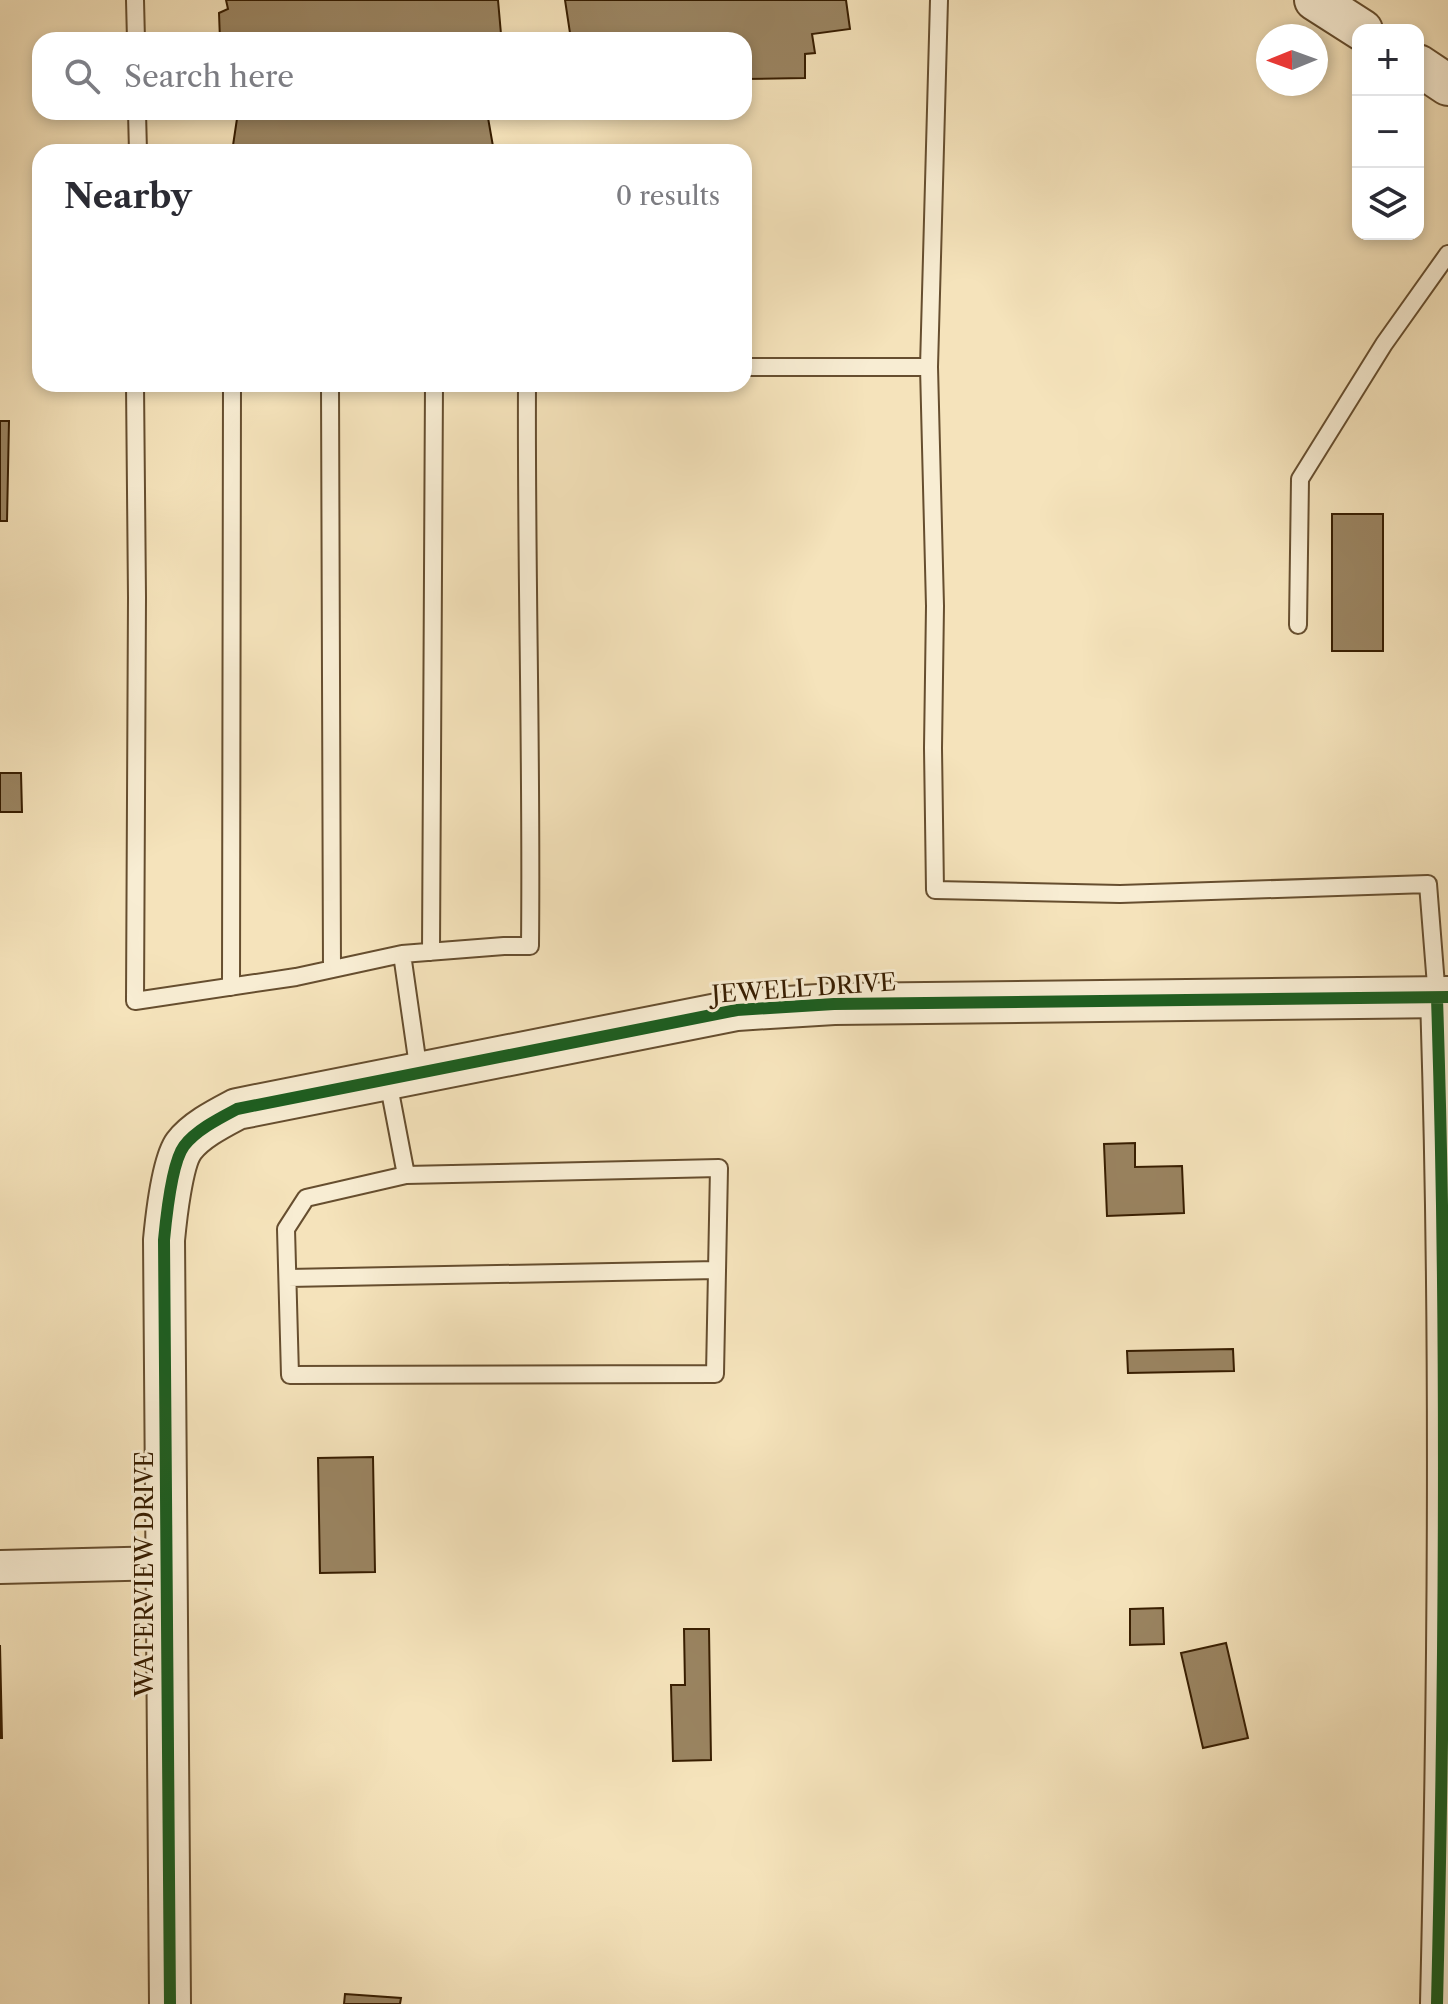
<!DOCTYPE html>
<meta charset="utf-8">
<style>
:root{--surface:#fff;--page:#f7f7f7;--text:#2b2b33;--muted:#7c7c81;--line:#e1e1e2}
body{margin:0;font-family:"Libre Caslon Text",serif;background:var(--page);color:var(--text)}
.controls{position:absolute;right:24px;top:24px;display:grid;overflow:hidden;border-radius:16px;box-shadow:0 4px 12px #0003}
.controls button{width:72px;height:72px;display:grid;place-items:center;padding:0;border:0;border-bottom:2px solid var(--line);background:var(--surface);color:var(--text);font:40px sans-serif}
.compass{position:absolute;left:1256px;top:24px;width:72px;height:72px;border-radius:50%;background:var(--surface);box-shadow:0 4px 12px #0003;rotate:269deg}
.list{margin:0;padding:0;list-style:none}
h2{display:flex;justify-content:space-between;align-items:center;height:104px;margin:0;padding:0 32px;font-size:34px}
h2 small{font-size:26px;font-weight:400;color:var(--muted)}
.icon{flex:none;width:44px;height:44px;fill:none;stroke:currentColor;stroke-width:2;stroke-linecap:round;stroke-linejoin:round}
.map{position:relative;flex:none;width:1448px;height:2004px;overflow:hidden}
.search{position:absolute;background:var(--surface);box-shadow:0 4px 12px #0003;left:32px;top:32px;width:720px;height:88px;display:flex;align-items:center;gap:20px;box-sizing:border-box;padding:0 28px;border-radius:24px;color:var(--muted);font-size:30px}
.panel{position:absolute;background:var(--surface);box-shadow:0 4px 12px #0003;left:32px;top:144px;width:720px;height:248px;border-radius:24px}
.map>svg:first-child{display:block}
.building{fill:#9a8461;stroke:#371d00;stroke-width:2}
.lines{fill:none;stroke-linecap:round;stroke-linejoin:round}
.service-casing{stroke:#664e2f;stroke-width:20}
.minor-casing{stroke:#664e2f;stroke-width:36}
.tertiary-casing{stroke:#664e2f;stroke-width:44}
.service{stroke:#f8edd3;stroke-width:16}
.minor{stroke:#f8edd3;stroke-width:32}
.tertiary{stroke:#f8edd3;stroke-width:40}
.cycleway-casing{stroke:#f8edd3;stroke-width:17}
.cycleway{stroke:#1b5e20;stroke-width:12}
.labels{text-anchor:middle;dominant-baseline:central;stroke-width:6;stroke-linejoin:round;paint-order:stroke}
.street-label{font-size:24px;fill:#371d00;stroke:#f8edd3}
</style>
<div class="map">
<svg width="1448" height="2004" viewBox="0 0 1448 2004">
<rect width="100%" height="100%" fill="#f5e3bb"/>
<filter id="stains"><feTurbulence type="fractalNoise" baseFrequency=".0025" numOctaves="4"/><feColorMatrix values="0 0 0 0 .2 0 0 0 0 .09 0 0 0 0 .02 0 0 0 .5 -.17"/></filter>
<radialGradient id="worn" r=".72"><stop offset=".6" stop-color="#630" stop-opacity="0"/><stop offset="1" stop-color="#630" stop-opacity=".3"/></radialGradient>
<path class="building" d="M226,0H498L501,34L570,33L565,0H846L850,29L812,34L815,53L805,54V78L744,79V40H220L219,13L228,9Z
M238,112H487L494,152H232Z
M0,421H9L7,521H0Z
M1332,514H1383V651H1332Z
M0,773H21L22,812H0Z
M1135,1143V1167L1182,1166L1184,1213L1107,1216L1104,1144Z
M1233,1349L1234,1371L1128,1373L1127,1351Z
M373,1457L375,1572L320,1573L318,1458Z
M1163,1608L1164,1644L1130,1645V1609Z
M684,1629H709L711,1760L673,1761L671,1685H685Z
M1226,1643L1248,1738L1203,1748L1181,1653Z
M0,1645L2,1738H0Z
M345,1994L401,1998L400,2004H344Z"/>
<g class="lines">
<g class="service-casing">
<path id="service" d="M135,0L136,40
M137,112L138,152
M744,367H929L939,0
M929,367L935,606L933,748L935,890L1120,894L1428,884L1437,998
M135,384L137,597L135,1001L296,977L402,954L419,1073
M330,384L332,969
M1298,625L1300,479L1384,344L1448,254
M431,952L434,384
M402,954L504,946H530C532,759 526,571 527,384
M231,987L232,384
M388,1081L406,1175L719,1168L715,1374L290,1375L286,1229L306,1198L406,1175
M288,1278L717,1270"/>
</g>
<g class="minor-casing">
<path id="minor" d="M0,1567L166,1563
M1437,2004C1445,1669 1448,1333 1437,998"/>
</g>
<g class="tertiary-casing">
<path id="tertiary" d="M1315,0L1362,30
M1418,65L1448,85
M170,2004L164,1240C166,1219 172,1162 184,1146C196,1130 220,1118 237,1109L737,1010L834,1004L1448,997"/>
</g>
<use href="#service" class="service"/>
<use href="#minor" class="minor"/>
<use href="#tertiary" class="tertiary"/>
<g class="cycleway-casing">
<path id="cycleway" d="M170,2004L164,1240C166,1219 172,1162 184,1146C196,1130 220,1118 237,1109L737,1010L834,1004L1448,997
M1437,2004C1445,1669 1448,1333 1437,998"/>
</g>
<use href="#cycleway" class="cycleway"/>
</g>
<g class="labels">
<g class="street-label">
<text transform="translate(804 988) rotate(-4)">JEWELL DRIVE</text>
<text transform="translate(144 1574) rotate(-90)">WATERVIEW DRIVE</text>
</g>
</g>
<rect width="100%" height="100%" filter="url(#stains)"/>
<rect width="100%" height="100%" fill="url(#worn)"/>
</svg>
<div class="controls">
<button>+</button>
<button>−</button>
<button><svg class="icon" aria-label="layers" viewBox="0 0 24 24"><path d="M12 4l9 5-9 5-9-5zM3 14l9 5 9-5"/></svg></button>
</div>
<svg class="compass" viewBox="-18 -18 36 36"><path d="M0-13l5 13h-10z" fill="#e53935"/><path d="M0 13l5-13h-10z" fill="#7c7c81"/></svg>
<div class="search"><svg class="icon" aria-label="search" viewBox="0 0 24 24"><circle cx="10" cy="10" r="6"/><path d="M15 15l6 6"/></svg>Search here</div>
<section class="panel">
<h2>Nearby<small>0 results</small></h2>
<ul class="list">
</ul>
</section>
</div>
